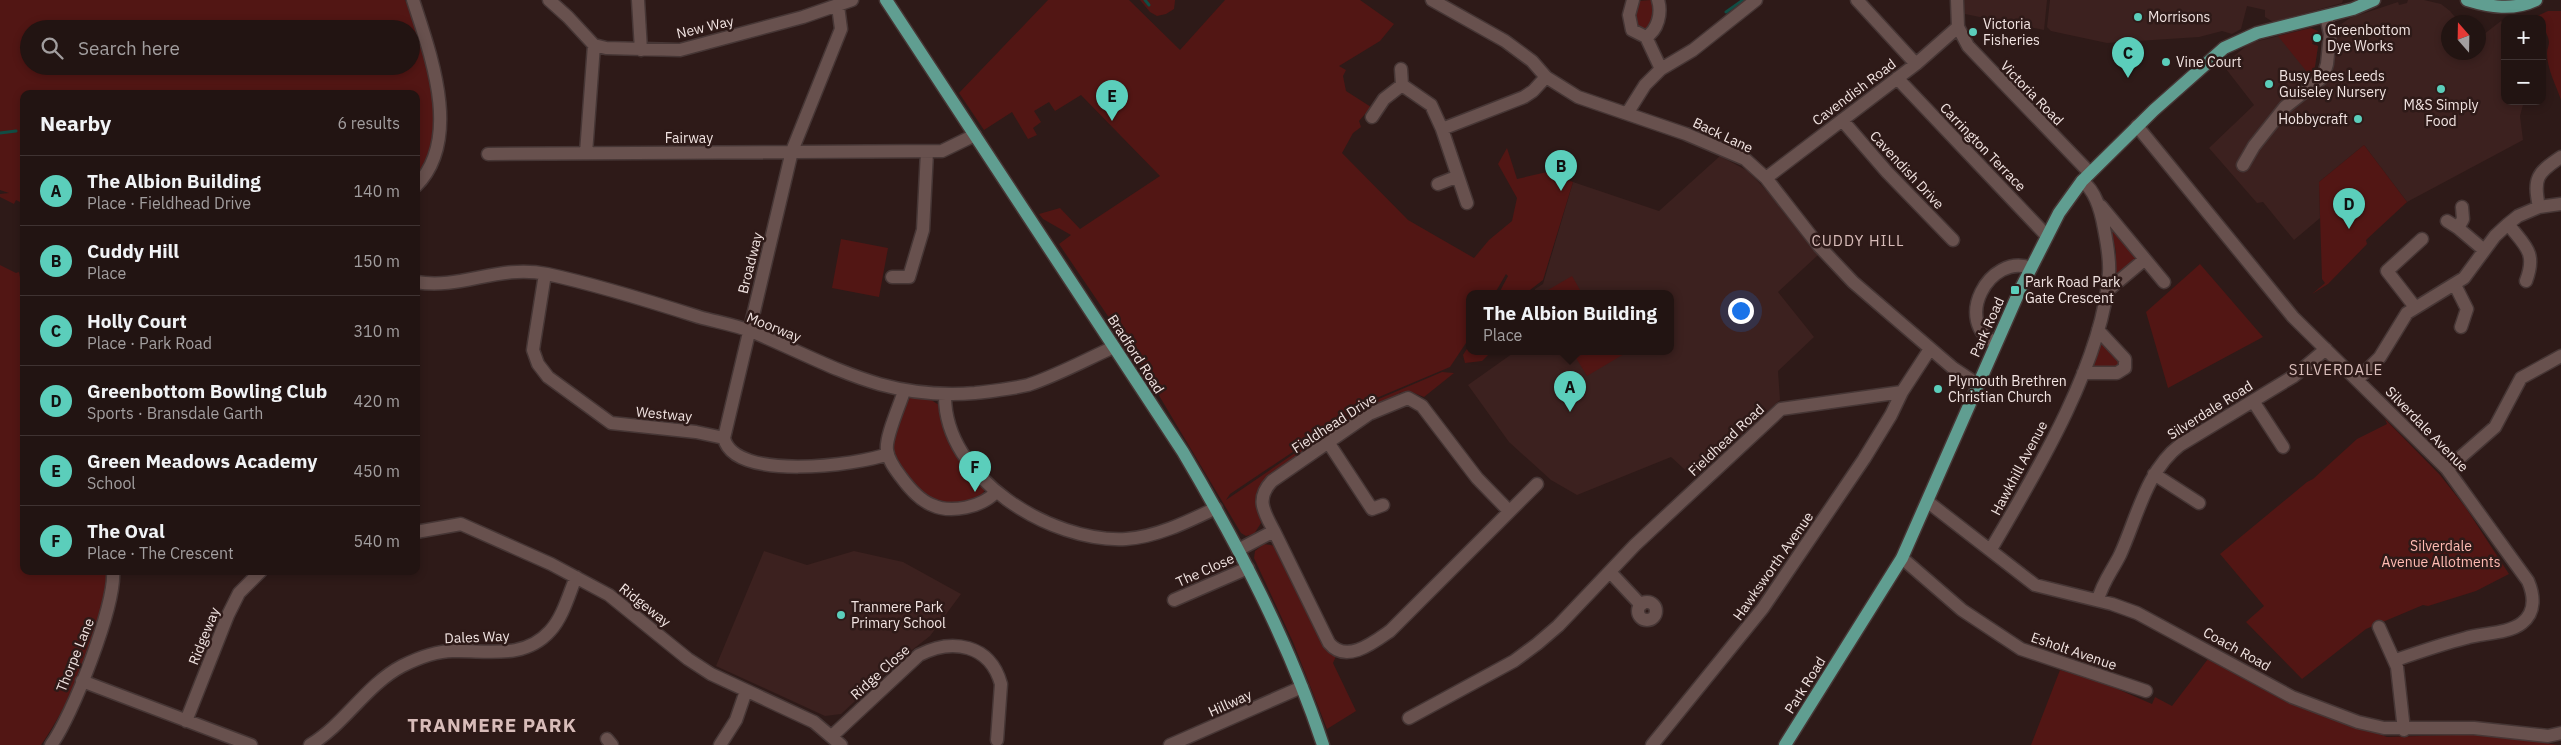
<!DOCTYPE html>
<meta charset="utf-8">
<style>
:root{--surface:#221412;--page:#2a1d1b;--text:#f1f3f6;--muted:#a29e9f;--line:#3f3332;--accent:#5bcebb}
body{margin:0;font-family:"IBM Plex Sans",sans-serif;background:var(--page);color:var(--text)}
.controls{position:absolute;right:15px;top:15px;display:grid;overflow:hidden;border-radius:10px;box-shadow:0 2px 8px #0003}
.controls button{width:45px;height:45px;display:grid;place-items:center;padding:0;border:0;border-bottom:1px solid var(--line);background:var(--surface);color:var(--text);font:25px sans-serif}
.compass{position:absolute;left:2441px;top:15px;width:45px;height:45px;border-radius:50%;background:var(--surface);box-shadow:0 2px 8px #0003;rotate:340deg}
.you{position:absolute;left:1740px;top:310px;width:18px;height:18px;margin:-12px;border:4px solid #fff;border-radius:50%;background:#1a73e8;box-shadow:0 0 0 8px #1a73e833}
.badge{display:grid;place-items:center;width:32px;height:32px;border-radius:50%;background:var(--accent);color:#111;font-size:16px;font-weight:700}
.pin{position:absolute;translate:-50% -41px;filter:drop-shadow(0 1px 2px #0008)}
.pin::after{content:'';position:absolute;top:26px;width:18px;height:15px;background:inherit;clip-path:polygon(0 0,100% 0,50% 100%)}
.popup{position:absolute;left:1466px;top:290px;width:208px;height:65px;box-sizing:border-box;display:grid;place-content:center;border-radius:10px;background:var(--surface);filter:drop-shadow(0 1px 4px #0005);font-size:16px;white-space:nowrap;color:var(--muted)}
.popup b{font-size:19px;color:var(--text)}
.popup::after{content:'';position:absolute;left:50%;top:100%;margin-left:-10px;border:10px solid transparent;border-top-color:var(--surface)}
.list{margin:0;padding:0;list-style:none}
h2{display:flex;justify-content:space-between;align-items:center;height:65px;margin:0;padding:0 20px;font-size:21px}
h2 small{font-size:16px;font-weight:400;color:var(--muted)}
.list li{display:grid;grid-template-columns:32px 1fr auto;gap:15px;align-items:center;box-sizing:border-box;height:70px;padding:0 20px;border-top:1px solid var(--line)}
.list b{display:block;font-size:19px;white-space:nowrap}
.list p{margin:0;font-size:16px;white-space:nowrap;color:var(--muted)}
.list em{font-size:16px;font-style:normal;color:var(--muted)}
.icon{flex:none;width:28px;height:28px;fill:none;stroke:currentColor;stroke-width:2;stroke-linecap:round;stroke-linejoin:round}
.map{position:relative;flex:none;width:2561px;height:745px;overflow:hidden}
.search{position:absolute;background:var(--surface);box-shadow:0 2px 8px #0003;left:20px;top:20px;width:400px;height:55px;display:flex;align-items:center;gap:12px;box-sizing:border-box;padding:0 18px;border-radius:28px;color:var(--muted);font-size:19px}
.panel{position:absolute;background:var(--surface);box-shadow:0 2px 8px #0003;left:20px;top:90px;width:400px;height:485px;border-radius:10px}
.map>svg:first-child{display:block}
.built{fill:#3c211f}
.green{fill:#521614;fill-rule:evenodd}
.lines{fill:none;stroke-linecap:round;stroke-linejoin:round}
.stream{stroke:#114d44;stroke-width:3}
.minor-casing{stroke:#463635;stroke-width:15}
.major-casing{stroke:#463635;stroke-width:15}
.minor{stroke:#68514e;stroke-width:12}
.major{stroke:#609e91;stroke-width:12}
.poi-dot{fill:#5bcebb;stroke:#2e1a18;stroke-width:2}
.labels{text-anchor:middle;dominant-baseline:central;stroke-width:5;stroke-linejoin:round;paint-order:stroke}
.poi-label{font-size:14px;fill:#f2e4e2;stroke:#2e1a18;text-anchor:start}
.street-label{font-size:14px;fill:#f2e4e2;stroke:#2e1a18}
.park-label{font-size:14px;fill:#ffbbb3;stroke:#2e1a18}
.neighbourhood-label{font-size:15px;letter-spacing:1px;fill:#d8bcb9;stroke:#2e1a18}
.district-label{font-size:19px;font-weight:bold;letter-spacing:1px;fill:#d8bcb9;stroke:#2e1a18}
</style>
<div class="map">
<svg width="2561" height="745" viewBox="0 0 2561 745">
<rect width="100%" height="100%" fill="#2e1a18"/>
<path class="built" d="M1964,0H2047L2044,30L1965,14Z
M2050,0H2343L2342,3L2273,22L2265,17V10L2247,6L2241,29L2232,34L2222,31L2199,37L2107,43L2051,31L2047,27Z
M2408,0H2424L2441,4L2450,11L2459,22H2448V52H2478L2479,38L2501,21L2505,26V101H2524L2520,116L2523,140L2407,202L2364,145L2319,182L2320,218L2294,240L2263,202L2257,203L2209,148L2254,105L2223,65L2250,43L2311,28L2312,44L2318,46L2314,73L2287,96L2271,113L2287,110L2331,78L2334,29L2350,18L2398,2L2399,5L2407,3Z
M1720,156L1748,171L1766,190L1818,255L1778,292L1814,337L1778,371L1780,400L1694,478L1671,457L1577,495L1551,480L1509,442L1468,385L1516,351H1670V293H1535V289L1543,284L1573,182L1659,211Z
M764,551L807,565L854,551L903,562L961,594L930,636L903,657L841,714L825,716L716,666Z"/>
<path class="green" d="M0,0H405L429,58L435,97V141L422,169L416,175V94H24V204L16,200L14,204L0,197V194L9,193L0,190ZM29,29H411V66H29Z
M1048,0H1129L1180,50L1225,0H1360L1394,24L1380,41L1339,66L1346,70L1343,76L1346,91L1371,107L1359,121L1361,127L1353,133L1342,153L1408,220L1474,258L1489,240L1512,221L1517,198L1498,164L1507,148L1517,179L1547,172L1573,182L1543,280L1526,293H1499L1508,276L1506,274L1495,293H1470V337L1450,367L1367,402L1230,494L1226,500L1367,404L1442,372L1454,373L1424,397L1409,391L1399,393V395L1270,476L1260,518L1261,523L1254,534L1246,536L1241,533L1139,362L1059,244L1071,235L1043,219L1039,214L1060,208L1080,229L1160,176L1081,95L1055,111L1049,102L1034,111L1041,122L1033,128L1037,135L1028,139L1012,112L984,130L959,93Z
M1140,0H1175V1L1174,9L1166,14L1157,16L1150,12Z
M1651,0L1655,7L1650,31L1637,29L1634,17L1638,1Z
M2548,11H2561V100C2556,85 2547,69 2547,53C2547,49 2549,46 2549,42C2548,33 2542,28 2542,19H2538L2537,16Z
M2311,28L2318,31L2312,44L2318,46L2314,73L2307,72L2278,36Z
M2364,145L2407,202L2366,240L2367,244L2328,284L2312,294L2325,283L2322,279L2319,182Z
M2110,226L2136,257L2134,263L2115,277L2116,252Z
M841,239L888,248L879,297L832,288Z
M2200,264L2263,337L2168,388L2146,312Z
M0,265L16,273L19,272L21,283H24V571H106C112,615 67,709 41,745H0Z
M1572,276L1580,290L1574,293H1543Z
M2102,341L2120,362L2119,367L2092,368Z
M1470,344V351H1490V353L1482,361L1465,363L1463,355Z
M1588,351H1622L1624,354L1587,376L1576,358Z
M912,397L928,398L939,405L948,437L985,489L981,497L951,505L925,497L895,462L891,446L907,400Z
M2385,419L2440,475L2466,508L2509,574L2476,591L2428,606L2423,605L2366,629L2302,679L2246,622L2264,606L2220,554L2307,482L2313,479L2357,439L2387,424Z
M1264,544L1277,546L1324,647L1336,656L1333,663L1356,711L1327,729L1293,642L1254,558L1255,551Z
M2208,659L2287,701L2387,737L2489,734L2558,745H2031L2060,670L2099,681L2152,704L2155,697L2172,706Z"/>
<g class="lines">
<path class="stream" d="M1145,0L1149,5
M1726,12L1743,0
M0,133L16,131"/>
<g class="minor-casing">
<path id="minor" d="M413,0C430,53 463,139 416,186
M549,0L568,17L594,45L606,48L680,50L803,17L852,0
M638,0L641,50
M1432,0L1505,41L1532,61L1546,77L1578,97L1686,134L1745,159L1766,178L1819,246L1853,282L1953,368L1977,384
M1633,0L1629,15L1632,30L1646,37L1661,69
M1857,0L1916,64
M1957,0L1958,27L1968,46L2089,172
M1646,37C1658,30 1662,13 1658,0
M1401,69L1402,85
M1897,78L2047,236
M1628,112L1645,85L1661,69L1693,50L1756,0
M1372,117L1384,99L1402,85L1431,105L1442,129
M1842,120L1887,172L1953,240
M2137,126L2293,317L2447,469L2528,581C2534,595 2536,612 2522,623C2508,634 2482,633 2466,638C2442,644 2419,652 2396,660
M795,152L942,151L975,135
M586,153L594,45
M488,154L792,152
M2243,165L2254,146L2285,107L2323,77L2327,64L2330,34L2326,16
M1766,178L1916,64L1958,27
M1438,184L1456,177
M1467,203L1442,129L1524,97L1533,91L1546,77
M2101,206L2164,282
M2462,207L2463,219L2458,228L2484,250
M2539,207C2533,178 2537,173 2561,157
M2447,221L2458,228
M2508,224C2525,246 2537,252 2526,281
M545,274L534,343L533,350L538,364L548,377L611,423L696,432L724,438C734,482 858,465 888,454
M892,277H909L923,230L927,152
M416,282C462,290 498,264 547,274C598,285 649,301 699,317C717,322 736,325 753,332C834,366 883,400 975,393C992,391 1011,389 1028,385C1058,375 1085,360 1114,347
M2455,285L2467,309L2461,327
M2107,291L2144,260
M2415,307L2387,271L2422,239
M1996,343C1952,323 1989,252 2031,268
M2083,373H2117L2125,368V359L2098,330
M2358,379L2380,357L2407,313L2464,278L2495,236L2508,224L2518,216L2539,207L2561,204
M904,391C900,405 885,437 887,450C888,460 895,469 901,477C909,488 919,500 932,505C951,514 982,507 996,492
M945,395C944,478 1051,543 1126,539C1157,537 1189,521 1216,508
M2253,401L2283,447
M724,438L792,151L841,29L838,6
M1328,442L1372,509L1383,505
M2447,469L2495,427L2521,378L2561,356
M2154,474L2199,503
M1928,502L2035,585L2112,604L2137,613L2292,697L2358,722L2384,728H2474L2548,736L2561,733
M1274,531C1264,512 1255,499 1272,481L1369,414L1408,398L1422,406L1477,478L1509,511
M416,532L461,524L551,564L609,595L688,659L711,674L814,722L841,745
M1991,549C2036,473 2103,362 2109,273C2110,258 2107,243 2104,228C2101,211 2096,191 2082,181
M1238,550L1274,531L1329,643C1346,664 1373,643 1390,631L1537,484
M1902,558L1962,610L2021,649L2146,691
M1610,572L1641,605
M1174,600L1248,568
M2098,600C2102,583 2112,571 2120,555C2137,518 2146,471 2180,445L2294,376L2326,349
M1638 611a9 9 0 1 1 18 0a9 9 0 1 1-18 0Z
M2379,627L2397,667L2404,730
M82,681L251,745
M1409,718L1514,661L1537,644L1558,626L1635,545L1781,409L1902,392L1930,349
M186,721L228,615L239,593L261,571
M832,736L919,655C952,638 990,644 1001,684L997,740
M607,739L612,745
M51,745C72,717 116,605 113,571
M310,745C345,724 366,685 402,666C418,658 435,651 453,651C487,650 524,660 550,631C563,617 569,594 576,577
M720,745L736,720L746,691
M1170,745L1302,687
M1652,745L1763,608L1864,459L1891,415L1902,392"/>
</g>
<g class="major-casing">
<path id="major" d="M886,0L1183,452C1238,545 1289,642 1323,745
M2467,0C2490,7 2513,11 2536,0
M1785,745L1902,558L2019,292L2059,213L2082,181L2154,110L2224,48L2257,33L2353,9L2374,0"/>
</g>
<use href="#minor" class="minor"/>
<use href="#major" class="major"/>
</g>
<g class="poi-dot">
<circle cx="2138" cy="17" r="5"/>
<circle cx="1973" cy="32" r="5"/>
<circle cx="2317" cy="38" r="5"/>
<circle cx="2166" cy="62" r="5"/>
<circle cx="2269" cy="84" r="5"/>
<circle cx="2441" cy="89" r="5"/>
<circle cx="2358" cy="119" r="5"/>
<rect x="2010" y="285" width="10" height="10" rx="2.5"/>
<circle cx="1938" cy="389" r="5"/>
<circle cx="841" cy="615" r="5"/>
</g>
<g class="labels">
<g class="poi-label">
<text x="2148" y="17">Morrisons</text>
<text x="1983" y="24">Victoria<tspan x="1983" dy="16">Fisheries</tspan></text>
<text x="2327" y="30">Greenbottom<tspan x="2327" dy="16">Dye Works</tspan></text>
<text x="2176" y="62">Vine Court</text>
<text x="2279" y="76">Busy Bees Leeds<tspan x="2279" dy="16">Guiseley Nursery</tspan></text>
<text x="2441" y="105" text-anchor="middle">M&amp;S Simply<tspan x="2441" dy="16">Food</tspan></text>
<text x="2348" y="119" text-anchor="end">Hobbycraft</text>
<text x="2025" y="282">Park Road Park<tspan x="2025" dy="16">Gate Crescent</tspan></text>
<text x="1948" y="381">Plymouth Brethren<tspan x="1948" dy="16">Christian Church</tspan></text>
<text x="851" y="607">Tranmere Park<tspan x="851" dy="16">Primary School</tspan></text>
</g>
<g class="street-label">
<text transform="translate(705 27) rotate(-13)">New Way</text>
<text transform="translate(1854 92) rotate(-37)">Cavendish Road</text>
<text transform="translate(2032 93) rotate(46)">Victoria Road</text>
<text transform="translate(1723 135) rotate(25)">Back Lane</text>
<text x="689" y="138">Fairway</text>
<text transform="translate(1983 147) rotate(46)">Carrington Terrace</text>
<text transform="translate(1907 170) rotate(47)">Cavendish Drive</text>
<text transform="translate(750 263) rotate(-76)">Broadway</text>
<text transform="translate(774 327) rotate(22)">Moorway</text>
<text transform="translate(1987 327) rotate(-66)">Park Road</text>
<text transform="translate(1136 354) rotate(57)">Bradford Road</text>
<text transform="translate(2210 410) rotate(-32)">Silverdale Road</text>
<text transform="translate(664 414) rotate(5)">Westway</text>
<text transform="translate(1334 423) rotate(-33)">Fieldhead Drive</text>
<text transform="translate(2427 429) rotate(46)">Silverdale Avenue</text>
<text transform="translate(1726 440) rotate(-43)">Fieldhead Road</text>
<text transform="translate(2019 468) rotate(-62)">Hawkhill Avenue</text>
<text transform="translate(1773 566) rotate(-55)">Hawksworth Avenue</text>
<text transform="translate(1205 570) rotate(-24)">The Close</text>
<text transform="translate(645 605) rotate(38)">Ridgeway</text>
<text transform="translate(204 636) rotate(-68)">Ridgeway</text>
<text transform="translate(477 637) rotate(-2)">Dales Way</text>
<text transform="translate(2237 649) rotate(29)">Coach Road</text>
<text transform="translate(2074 651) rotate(19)">Esholt Avenue</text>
<text transform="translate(75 655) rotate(-68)">Thorpe Lane</text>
<text transform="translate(880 672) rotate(-42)">Ridge Close</text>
<text transform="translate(1805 685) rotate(-58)">Park Road</text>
<text transform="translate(1230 703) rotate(-24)">Hillway</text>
</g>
<g class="park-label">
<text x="2441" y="546">Silverdale<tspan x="2441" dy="16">Avenue Allotments</tspan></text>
</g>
<g class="neighbourhood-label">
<text x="1858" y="240">CUDDY HILL</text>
<text x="2336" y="369">SILVERDALE</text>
</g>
<g class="district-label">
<text x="492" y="725">TRANMERE PARK</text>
</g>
</g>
</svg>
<div class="controls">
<button>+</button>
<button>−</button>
</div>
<svg class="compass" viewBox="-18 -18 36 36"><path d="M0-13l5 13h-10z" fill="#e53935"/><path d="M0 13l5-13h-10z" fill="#a29e9f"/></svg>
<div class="you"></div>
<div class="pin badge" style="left:1570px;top:412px">A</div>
<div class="popup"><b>The Albion Building</b>Place</div>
<div class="pin badge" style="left:1561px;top:191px">B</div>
<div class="pin badge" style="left:2128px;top:78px">C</div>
<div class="pin badge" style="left:2349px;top:229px">D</div>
<div class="pin badge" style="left:1112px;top:121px">E</div>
<div class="pin badge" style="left:975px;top:492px">F</div>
<div class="search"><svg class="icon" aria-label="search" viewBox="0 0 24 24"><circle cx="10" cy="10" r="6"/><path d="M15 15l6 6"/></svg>Search here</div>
<section class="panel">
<h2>Nearby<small>6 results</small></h2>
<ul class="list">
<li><span class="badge">A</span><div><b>The Albion Building</b><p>Place · Fieldhead Drive</p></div><em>140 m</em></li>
<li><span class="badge">B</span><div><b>Cuddy Hill</b><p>Place</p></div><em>150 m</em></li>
<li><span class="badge">C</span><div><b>Holly Court</b><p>Place · Park Road</p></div><em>310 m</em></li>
<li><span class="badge">D</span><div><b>Greenbottom Bowling Club</b><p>Sports · Bransdale Garth</p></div><em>420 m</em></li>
<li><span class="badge">E</span><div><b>Green Meadows Academy</b><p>School</p></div><em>450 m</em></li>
<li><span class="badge">F</span><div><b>The Oval</b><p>Place · The Crescent</p></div><em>540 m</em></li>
</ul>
</section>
</div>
